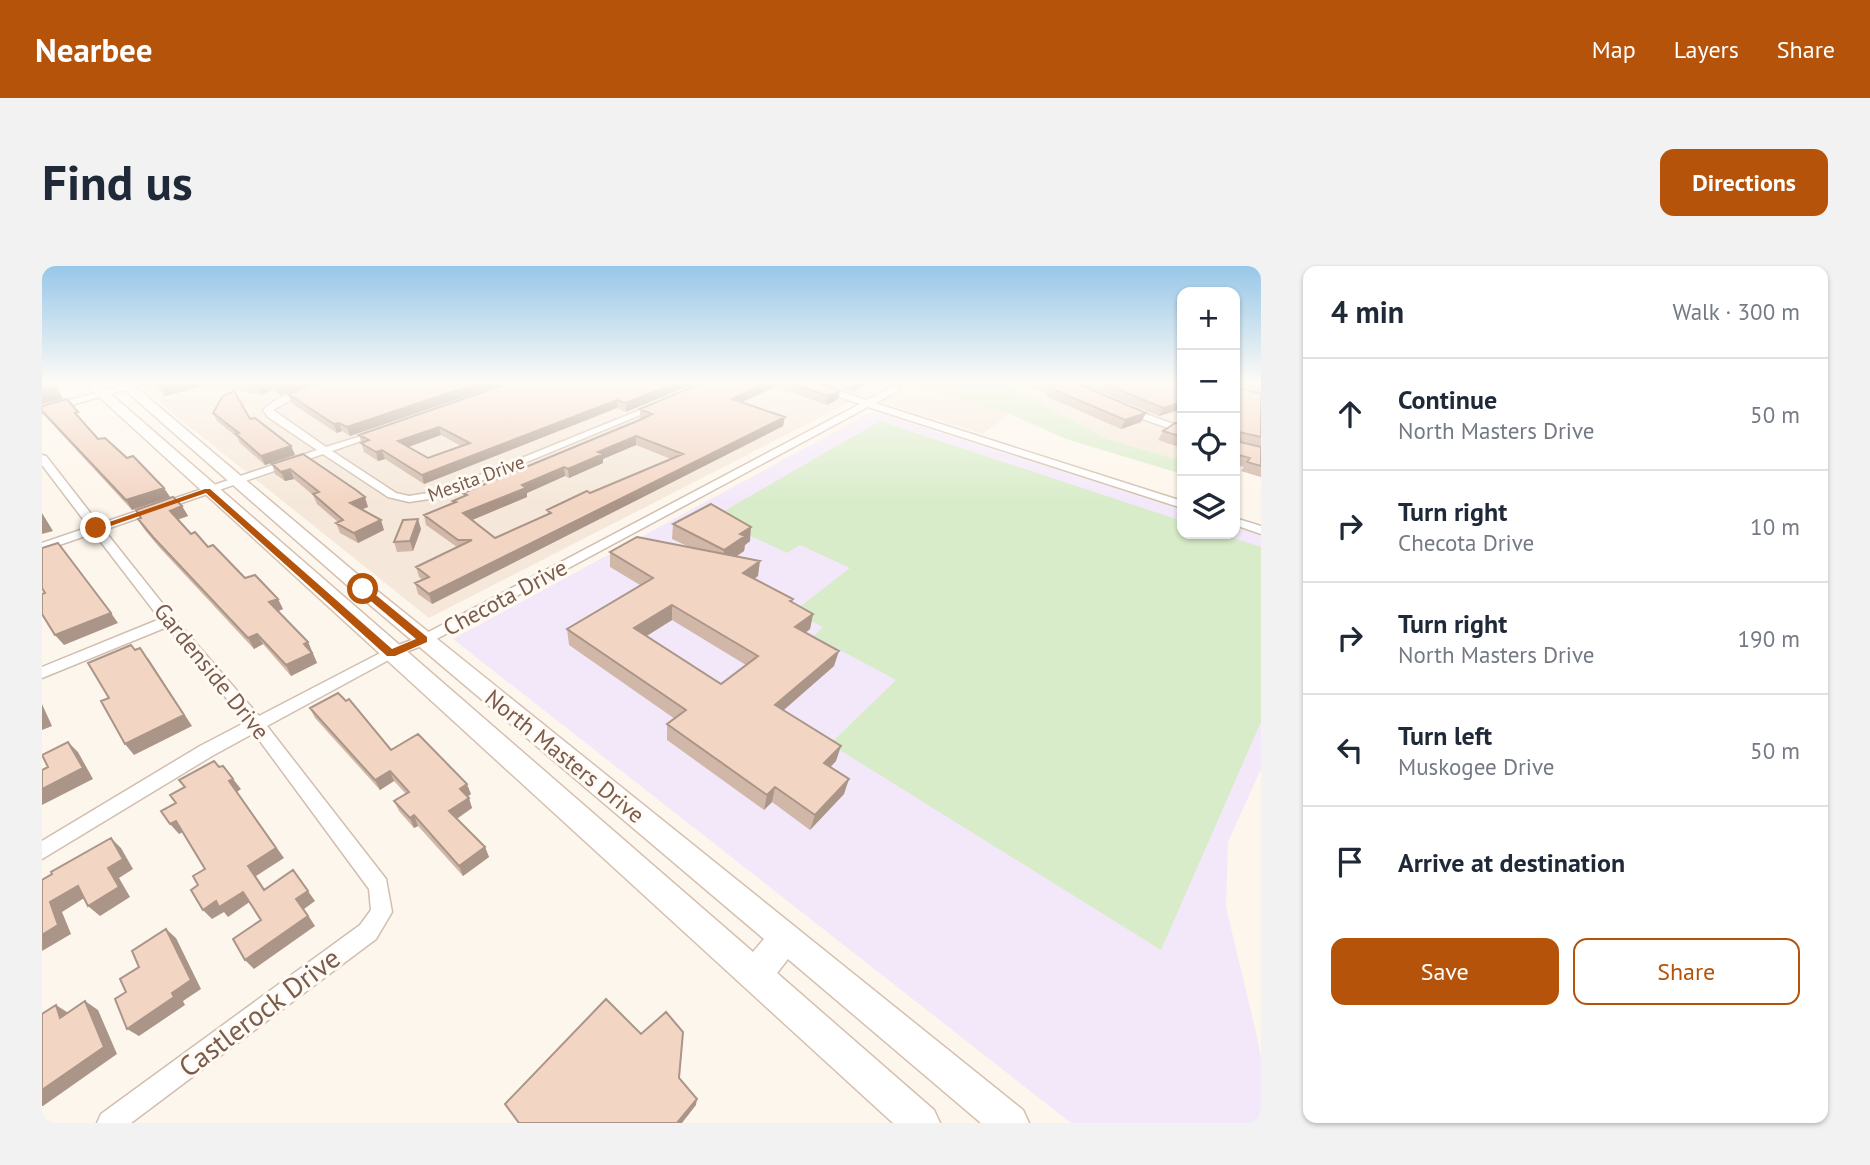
<!DOCTYPE html>
<meta charset="utf-8">
<style>
:root{--surface:#fff;--page:#f2f2f3;--text:#1f2937;--muted:#747a83;--line:#e0e1e3;--accent:#b45309}
body{margin:0;font-family:"PT Sans",sans-serif;background:var(--page);color:var(--text)}
.controls{position:absolute;right:21px;top:21px;display:grid;overflow:hidden;border-radius:14px;box-shadow:0 2px 5px #0004}
.controls button{width:63px;height:63px;display:grid;place-items:center;padding:0;border:0;border-bottom:2px solid var(--line);background:var(--surface);color:var(--text);font:35px sans-serif}
.stop{position:absolute;width:21px;height:21px;margin:-16px;border:5px solid #b45309;border-radius:50%;background:#fff}
.stop.end{background:#b45309;border-color:#fff;box-shadow:0 2px 7px #0008}
.list{margin:0;padding:0;list-style:none}
h2{display:flex;justify-content:space-between;align-items:center;height:91px;margin:0;padding:0 28px;font-size:30px}
h2 small{font-size:23px;font-weight:400;color:var(--muted)}
.list li{display:grid;grid-template-columns:46px 1fr auto;gap:21px;align-items:center;box-sizing:border-box;height:112px;padding:0 28px;border-top:2px solid var(--line)}
.list b{display:block;font-size:26px;white-space:nowrap}
.list p{margin:0;font-size:23px;white-space:nowrap;color:var(--muted)}
.list em{font-size:23px;font-style:normal;color:var(--muted)}
.actions{display:flex;gap:14px;padding:21px 28px}
.actions a{flex:1;padding:16px 0;border:2px solid var(--accent);border-radius:14px;text-align:center;font-size:24px;color:var(--accent)}
.actions .main{background:var(--accent);color:#fff}
.icon{flex:none;width:38px;height:38px;fill:none;stroke:currentColor;stroke-width:2;stroke-linecap:round;stroke-linejoin:round}
.map{position:relative;flex:none;width:1219px;height:857px;overflow:hidden;border-radius:14px}
header{display:flex;align-items:center;gap:42px;box-sizing:border-box;height:98px;padding:0 35px;background:var(--accent);color:#fff}
header strong{font-size:33px}
nav{display:flex;gap:38px;margin-inline-start:auto;font-size:24px}
.intro{display:flex;align-items:center;justify-content:space-between;box-sizing:border-box;height:168px;padding:0 42px}
h1{margin:0;font-size:49px}
.button{padding:18px 32px;border-radius:14px;background:var(--accent);color:#fff;font-size:24px;font-weight:700}
main{display:flex;gap:42px;padding:0 42px}
aside{flex:1;background:var(--surface);border-radius:14px;box-shadow:0 2px 5px #0004}
.map>svg:first-child{display:block}
.residential{fill:#f5e8da}
.education{fill:#f3e8fa}
.green{fill:#d8ecc9}
.lines{fill:none;stroke-linecap:round;stroke-linejoin:round}
.street-casing{stroke:#d1beb0;stroke-width:3}
.secondary-casing{stroke:#d6c0b0;stroke-width:3}
.street{fill:#fff;fill-rule:evenodd}
.secondary{fill:#fff;fill-rule:evenodd}
.wall{fill:#d1b7a8;fill-rule:evenodd}
.shaded-wall{fill:#aa9588}
.building{fill:#f3d5c3;stroke:#aa9588;stroke-width:2;fill-rule:evenodd}
.route{fill:#b45309}
.labels{text-anchor:middle;dominant-baseline:central;stroke-width:6;stroke-linejoin:round;paint-order:stroke}
.far-street-label{font-size:19px;fill:#7a5c4d;stroke:#fffaf3}
.street-label{font-size:23px;fill:#7a5c4d;stroke:#fffaf3}
.near-street-label{font-size:28px;fill:#7a5c4d;stroke:#fffaf3}
</style>
<header>
<strong>Nearbee</strong>
<nav><a>Map</a><a>Layers</a><a>Share</a></nav>
</header>
<div class="intro"><h1>Find us</h1><a class="button">Directions</a></div>
<main>
<div class="map">
<svg width="1219" height="857" viewBox="0 0 1219 857">
<rect width="100%" height="100%" fill="#fdf6ec"/>
<path class="residential" d="M93,117H864L968,148L940,168L820,130L387,352Z
M993,117H1140V195L1065,173L980,127Z"/>
<path class="education" d="M831,145L1140,244V268H1193V261L1219,270V503L1186,576L1184,641L1216,775L1219,793V857H1029L411,373Z"/>
<path class="green" d="M864,117H961L1065,173L1140,195V208L1024,173L968,148Z
M838,155L1140,255V268H1179L1219,281V456L1119,684L788,478L854,414L772,370L781,361L751,346L808,302L758,279L745,287L670,252Z"/>
<g class="lines">
<g class="street-casing">
<path id="street" d="M93,117H108L0,147V141Z
M284,117H298L252,132L231,144L284,181L342,163V167L290,185L354,227L367,230L398,225L613,138L620,140L400,231L367,236L346,231L281,188L62,264L132,352L217,450L344,384L377,371L818,138L758,117H772L825,134L852,120H858V124L833,137L1140,235V242L826,141L387,377L354,390L225,460L344,613L350,646L334,673L89,857H55L59,848L318,659L329,644L327,623L212,467L170,490L0,593V575L158,480L204,456L125,361L0,412V401L118,353L52,267L0,285V277L47,261L0,199V189L4,190L57,258L275,184L226,151L221,144C238,127 262,123 284,117Z
M1084,141L1140,161V167L1081,146L1079,144Z
M1193,252L1219,260V268L1193,259Z"/>
</g>
<g class="secondary-casing">
<path id="secondary" d="M42,117H56L711,686L722,673L314,327L75,117H89L328,319L981,844L987,857H939L746,693L735,707L892,844L898,857H851Z"/>
</g>
<use href="#street" class="street"/>
<use href="#secondary" class="secondary"/>
</g>
<path class="wall" d="M109,117H274L238,129L230,124L219,129L164,119L123,130Z
M463,117L308,170L300,165L295,167L249,137L246,128Z
M654,117L584,146L575,142L382,218L343,193L336,195L322,186L317,169ZM399,169L419,180L386,192L366,181Z
M660,117H776L798,125L796,133L785,139L733,121L700,136L741,160L390,338L376,328L373,317L381,314L377,311L374,301L415,281L384,259L382,249L412,237L411,235L422,231L421,227L601,153L598,152V143ZM594,179L629,193L505,244L506,248L453,272L430,254L485,231V227L523,210L527,212L561,197V193Z
M782,117H827L810,126Z
M990,117H1034L1104,147L1099,156L1079,163L1004,130L1006,127L989,122Z
M1037,117H1140V143L1117,150Z
M1193,117H1219V127L1197,120V122L1219,128V211L1199,205L1202,201L1193,199Z
M0,140L41,155H40L56,173L85,192L122,222L128,231L90,244L2,149L0,146Z
M171,147L208,153L249,180L253,189L223,199L198,177L195,171L175,155Z
M1140,159V182L1116,174L1121,165Z
M261,188L326,241L320,243L342,264L316,277L298,267L294,257L296,256L275,238L271,229L252,213L243,215L233,208L230,198Z
M140,240L146,250L136,254L149,268L203,312L236,333L241,343L236,345L266,376L275,397L249,410L221,378L212,383L117,281L102,263L96,253Z
M631,258L708,275L703,279L702,285L694,291L716,310L712,313L751,333L750,337L771,348L768,363L763,367L792,400L742,444L794,495L789,501L802,528L768,564L730,536L722,544L625,474V458L633,453L527,379L525,363L598,319L568,301V286L647,281L630,273ZM630,354L704,399L679,418L605,370Z
M379,263L371,285L355,286L352,276Z
M268,442L349,484L429,528L426,530L430,542L415,553L443,581L447,591L421,610L376,560L372,562L357,545L352,535L364,528L352,515L338,524L273,452Z"/>
<path class="shaded-wall" d="M135,117H164V119L123,130L119,121Z
M224,117H228L230,124L219,129L216,121Z
M245,117H274L238,129L234,121Z
M437,117H463L308,170L305,161Z
M634,117H654L584,146V137Z
M724,117H734L733,121L689,141L690,133Z
M813,117H827L810,126L812,118Z
M14,120L21,133L0,138V124Z
M798,125L796,133L785,139L786,130Z
M575,134V142L382,218L380,209Z
M1140,136V143L1117,150L1121,142Z
M1104,147L1099,156L1079,163L1083,154Z
M743,151L741,160L390,338L387,328Z
M297,157L300,165L295,167L292,158Z
M397,161L399,169L358,184L356,175Z
M594,170V179L561,193V197L527,212L526,203L556,186Z
M249,180L253,189L223,199L219,190Z
M340,184L343,193L336,195L334,186Z
M522,201L523,210L485,227V231L423,257L421,247L480,219Z
M248,203L252,213L243,215L239,206Z
M122,222L128,231L90,244L84,234Z
M323,231L326,241L311,247L308,237Z
M140,240L146,250L133,254L128,245Z
M0,247L11,265L0,268Z
M376,253L379,263L371,285L368,275Z
M339,254L342,264L316,277L312,267Z
M709,261L708,275L703,279L702,285L681,299L682,284L698,268Z
M718,295L716,310L699,322L701,307Z
M236,333L241,343L232,347L227,336Z
M630,339V354L593,377L592,362Z
M69,347L76,357L22,379L13,369Z
M771,348L768,363L750,377L753,361Z
M215,368L221,378L212,383L206,372Z
M266,376L275,397L249,410L244,399L262,378Z
M797,385L792,400L730,454L733,439Z
M106,392L150,460L92,489L83,478Z
M0,438L10,460L0,464Z
M26,476L36,486L51,513L0,539V523Z
M799,480L794,495L777,512L782,497Z
M348,505L352,515L338,524L333,514Z
M191,513L199,523L195,526L242,592L214,610L230,633L206,600L187,515Z
M807,513L802,528L768,564L773,549Z
M425,518L429,528L422,533L418,523Z
M733,521L730,536L722,544L725,529Z
M427,532L430,542L411,555L407,545Z
M372,549L376,560L372,562L368,552Z
M134,555L143,565L137,568L128,558Z
M69,572L79,582L91,603L77,612L88,631L58,650L46,640L66,602Z
M443,581L447,591L421,610L417,600Z
M251,604L273,635L262,643L273,660L212,703L203,694L254,633Z
M36,620L47,629L20,646L29,668L0,685V669L8,636Z
M201,626L209,635L186,651L182,646L170,653L161,644L174,635Z
M124,663L134,672L159,723L141,735L143,739L97,770L85,763L130,727Z
M43,735L56,744L75,788L1,840H0V824Z
M14,739L28,748L18,752Z
M655,833L654,839L640,857H635Z"/>
<path class="building" d="M0,117H11L14,120L0,124Z
M114,117H135L119,121Z
M196,117H224L216,121Z
M229,117H245L234,121Z
M278,117H437L305,161L297,157L292,158L246,128Z
M467,117H634L584,137L575,134L380,209L340,184L334,186L319,177L327,174L317,169ZM397,161L428,177L386,192L356,175Z
M660,117H724L690,133L743,151L387,328L373,317L387,311L374,301L430,274H416L382,249L414,236L411,235L425,229L421,227L600,153L610,148L598,143ZM594,170L641,188L548,227L545,225L505,244L509,247L453,272L421,247L484,222L480,219L522,201L526,203L561,188L556,186Z
M748,117H776L798,125L786,130Z
M1005,117H1034L1104,147L1083,154L1008,122L1015,120Z
M1061,117H1140V136L1121,142Z
M1193,117H1196L1197,122L1219,128V171L1197,166L1198,176L1219,181V200L1205,196L1208,192L1193,188Z
M192,125L208,153L213,152L249,180L219,190L194,168L197,167L171,147L181,130Z
M25,133L36,146L33,147L56,173L63,172L85,192L91,190L122,222L84,234L0,145V140Z
M1133,157L1140,159V171L1121,165Z
M261,188L314,224L323,231L308,237L339,254L312,267L294,257L301,254L271,228L277,226L248,203L239,206L230,198Z
M131,231L140,240L128,245L149,268L153,266L166,281L171,279L203,312L213,309L236,333L227,336L266,376L262,378L270,387L244,399L215,368L206,372L111,271L96,253L99,252L94,244Z
M669,238L709,261L698,268L703,270L682,284L631,258Z
M376,253L368,275L352,276L361,254Z
M595,271L718,295L701,307L751,333L748,335L771,348L753,361L797,385L733,439L799,480L782,497L807,513L773,549L733,521L725,529L625,458L644,444L525,363L611,312L568,286ZM630,339L716,390L679,418L592,362Z
M16,277L69,347L13,369L0,348V328L3,327L0,322V282Z
M89,379L93,384L98,382L142,449L83,478L59,435L67,432L46,397Z
M296,427L304,435L307,433L349,484L376,468L425,518L418,523L427,532L407,545L443,581L417,600L372,549L368,552L352,535L367,526L348,505L333,514L268,442Z
M26,476L41,502L0,523V504L6,501L0,489Z
M172,495L177,501L181,500L191,513L187,515L234,582L206,600L222,624L251,604L266,625L254,633L266,650L203,694L191,673L219,654L201,626L177,641L174,635L161,644L149,624L156,619L151,610L163,603L134,555L128,558L119,545L134,537L128,529L143,521L137,514Z
M69,572L81,593L66,602L77,621L46,640L36,620L8,636L16,659L0,669V614L10,608L9,606Z
M124,663L149,714L130,727L132,731L85,763L73,733L84,726L78,713L97,701L90,685Z
M564,733L599,768L624,746L641,766L637,812L655,833L635,857H477L463,838Z
M43,735L62,781L0,824V748L14,739L18,752Z"/>
<linearGradient id="sky" x2="0" y2="1"><stop stop-color="#97c7e8"/><stop offset="0.49" stop-color="#fefbf6"/><stop offset="1" stop-color="#fefbf6" stop-opacity="0"/></linearGradient>
<rect width="1219" height="237" fill="url(#sky)"/>
<path class="route" d="M163,223H168L350,383L374,373L317,325V321H324L385,371V376L353,390H345L164,227L57,264L50,262Z"/>
<g class="labels">
<g class="far-street-label">
<text transform="translate(434 212) rotate(-20)">Mesita Drive</text>
</g>
<g class="street-label">
<text transform="translate(463 331) rotate(-28)">Checota Drive</text>
<text transform="translate(170 405) rotate(51)">Gardenside Drive</text>
<text transform="translate(523 490) rotate(39)">North Masters Drive</text>
</g>
<g class="near-street-label">
<text transform="translate(217 746) rotate(-37)">Castlerock Drive</text>
</g>
</g>
</svg>
<div class="controls">
<button>+</button>
<button>−</button>
<button><svg class="icon" aria-label="locate" viewBox="0 0 24 24"><circle cx="12" cy="12" r="6"/><path d="M12 2v4M12 18v4M2 12h4M18 12h4"/></svg></button>
<button><svg class="icon" aria-label="layers" viewBox="0 0 24 24"><path d="M12 4l9 5-9 5-9-5zM3 14l9 5 9-5"/></svg></button>
</div>
<div class="stop" style="left:321px;top:323px"></div>
<div class="stop end" style="left:54px;top:262px"></div>
</div>
<aside>
<h2>4 min<small>Walk · 300 m</small></h2>
<ul class="list">
<li><svg class="icon" aria-label="ahead" viewBox="0 0 24 24"><path d="M12 20V5M6 11l6-6 6 6"/></svg><div><b>Continue</b><p>North Masters Drive</p></div><em>50 m</em></li>
<li><svg class="icon" aria-label="right" viewBox="0 0 24 24"><path d="M7 20v-9h11M14 6l5 5-5 5"/></svg><div><b>Turn right</b><p>Checota Drive</p></div><em>10 m</em></li>
<li><svg class="icon" aria-label="right" viewBox="0 0 24 24"><path d="M7 20v-9h11M14 6l5 5-5 5"/></svg><div><b>Turn right</b><p>North Masters Drive</p></div><em>190 m</em></li>
<li><svg class="icon" aria-label="left" viewBox="0 0 24 24"><path d="M17 20v-9H6M10 6l-5 5 5 5"/></svg><div><b>Turn left</b><p>Muskogee Drive</p></div><em>50 m</em></li>
<li><svg class="icon" aria-label="arrive" viewBox="0 0 24 24"><path d="M6 21V4h12l-3 4 3 4H6"/></svg><div><b>Arrive at destination</b></div></li>
</ul>
<div class="actions"><a class="main">Save</a><a>Share</a></div>
</aside>
</main>
